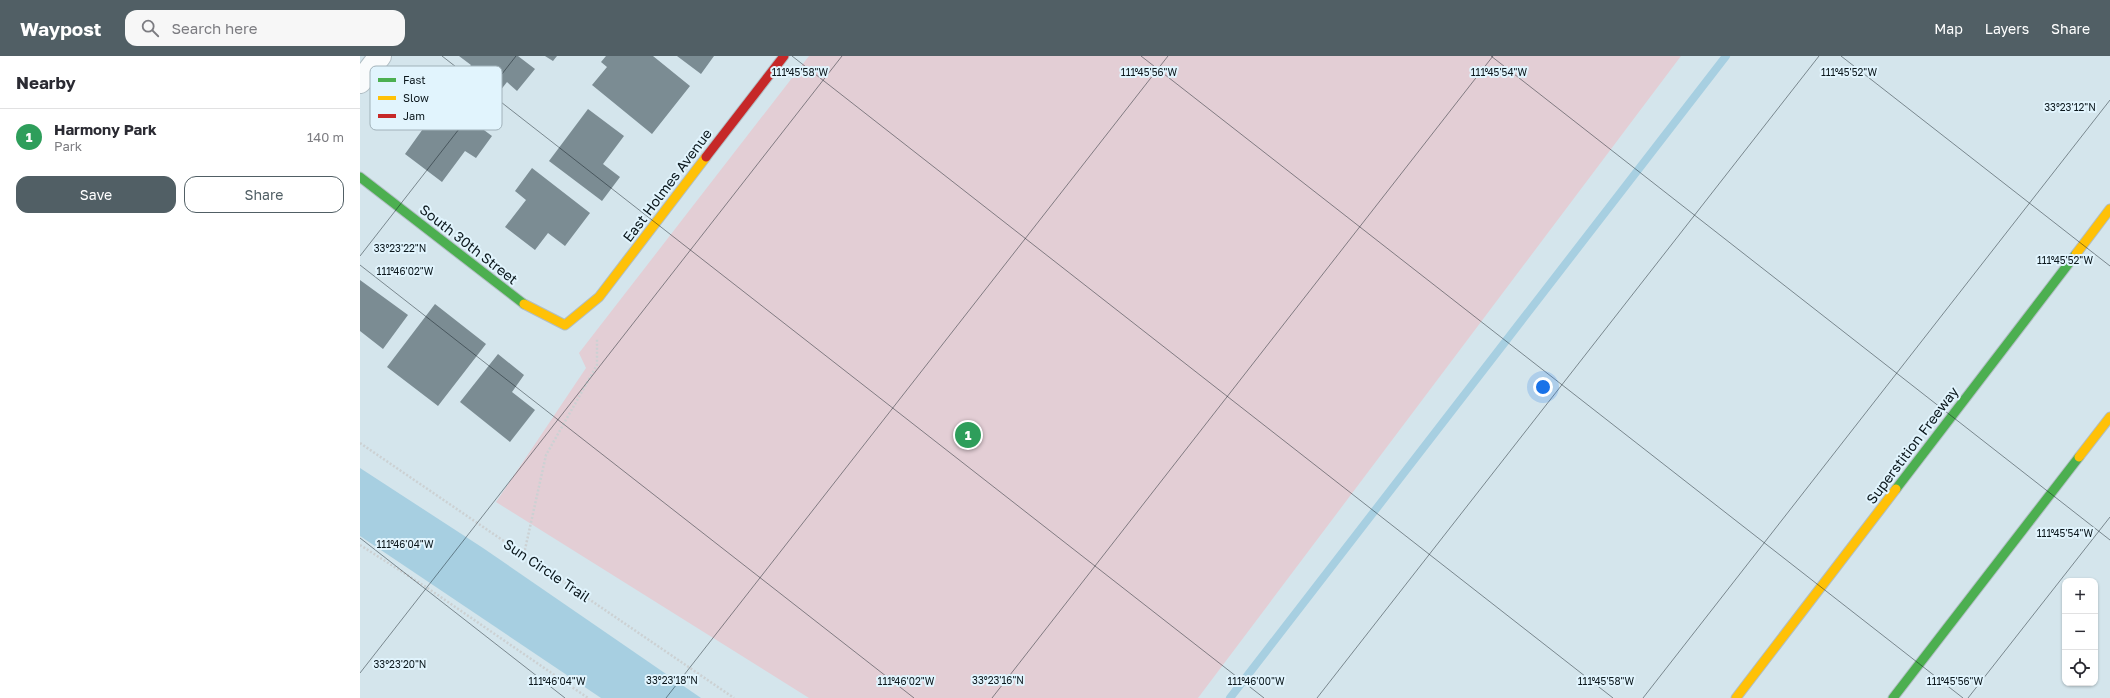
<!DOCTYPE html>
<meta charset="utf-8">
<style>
:root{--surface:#fff;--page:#f7f7f7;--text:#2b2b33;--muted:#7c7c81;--line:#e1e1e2;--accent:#515f65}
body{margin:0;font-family:"Golos Text",sans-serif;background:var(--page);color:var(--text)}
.controls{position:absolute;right:12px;bottom:12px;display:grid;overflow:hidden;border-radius:8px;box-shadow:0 1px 3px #0004}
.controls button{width:36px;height:36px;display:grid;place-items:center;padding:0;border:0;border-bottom:1px solid var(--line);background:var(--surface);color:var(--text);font:20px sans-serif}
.you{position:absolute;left:1183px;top:331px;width:14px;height:14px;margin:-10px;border:3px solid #fff;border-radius:50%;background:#1a73e8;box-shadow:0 0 0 6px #1a73e833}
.badge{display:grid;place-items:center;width:26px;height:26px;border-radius:50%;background:var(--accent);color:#fff;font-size:13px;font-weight:700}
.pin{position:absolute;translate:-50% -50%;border:2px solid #fff;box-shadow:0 1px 4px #0006}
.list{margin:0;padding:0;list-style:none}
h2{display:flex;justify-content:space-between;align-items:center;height:52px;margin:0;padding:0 16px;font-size:17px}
h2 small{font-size:13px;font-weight:400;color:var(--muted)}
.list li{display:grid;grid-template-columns:26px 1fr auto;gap:12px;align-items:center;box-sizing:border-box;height:56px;padding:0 16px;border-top:1px solid var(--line)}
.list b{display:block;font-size:15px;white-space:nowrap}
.list p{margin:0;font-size:13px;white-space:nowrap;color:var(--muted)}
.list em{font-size:13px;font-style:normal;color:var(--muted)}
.actions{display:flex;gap:8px;padding:12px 16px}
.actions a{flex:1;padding:9px 0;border:1px solid var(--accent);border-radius:12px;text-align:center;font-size:14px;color:var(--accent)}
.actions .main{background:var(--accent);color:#fff}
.icon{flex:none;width:22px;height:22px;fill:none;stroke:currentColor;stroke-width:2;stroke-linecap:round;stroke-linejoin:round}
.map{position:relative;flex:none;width:1750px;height:642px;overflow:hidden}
header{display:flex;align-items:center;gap:24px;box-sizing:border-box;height:56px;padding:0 20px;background:var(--accent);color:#fff}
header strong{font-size:19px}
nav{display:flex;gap:22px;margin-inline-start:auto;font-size:14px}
.search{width:280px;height:36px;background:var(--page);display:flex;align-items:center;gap:10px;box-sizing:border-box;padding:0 14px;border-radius:12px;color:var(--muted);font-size:15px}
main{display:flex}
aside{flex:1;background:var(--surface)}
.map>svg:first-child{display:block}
.green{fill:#e3ced5}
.water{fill:#a7cfe1}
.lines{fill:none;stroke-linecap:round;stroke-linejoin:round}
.stream{stroke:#a7cfe1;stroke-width:8}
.building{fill:#7b8c93}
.street-casing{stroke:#b1bec4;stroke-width:24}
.fast-casing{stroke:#b1bec4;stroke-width:11}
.slow-casing{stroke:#b1bec4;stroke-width:11}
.jam-casing{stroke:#b1bec4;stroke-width:11}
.path{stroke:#ccd1d3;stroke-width:2.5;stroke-dasharray:2 2;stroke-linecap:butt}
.street{stroke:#f9fbfc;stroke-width:22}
.fast{stroke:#4caf50;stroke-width:9}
.slow{stroke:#ffc107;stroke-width:9}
.jam{stroke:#c62828;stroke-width:9}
.ticks{fill:none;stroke:#0b171c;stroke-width:1;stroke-opacity:0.45}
.labels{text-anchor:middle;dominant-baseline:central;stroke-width:4;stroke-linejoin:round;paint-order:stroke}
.street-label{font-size:14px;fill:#0b171c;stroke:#e1f4fd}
.key{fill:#e1f4fd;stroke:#a1b2ba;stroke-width:1}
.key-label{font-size:11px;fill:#0b171c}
.ticks-label{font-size:10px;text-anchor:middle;fill:#0b171c;stroke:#e1f4fd;stroke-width:4;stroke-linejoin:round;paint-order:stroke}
</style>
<header>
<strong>Waypost</strong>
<div class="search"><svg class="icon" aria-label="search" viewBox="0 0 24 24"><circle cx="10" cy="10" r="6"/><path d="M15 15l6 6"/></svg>Search here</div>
<nav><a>Map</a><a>Layers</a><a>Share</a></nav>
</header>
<main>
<aside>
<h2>Nearby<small></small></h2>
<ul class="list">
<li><span class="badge" style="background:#2e9e5b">1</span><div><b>Harmony Park</b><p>Park</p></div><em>140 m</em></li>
</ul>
<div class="actions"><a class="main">Save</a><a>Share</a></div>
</aside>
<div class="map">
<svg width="1750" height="642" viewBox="0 0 1750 642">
<rect width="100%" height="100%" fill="#d4e5ec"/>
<path class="green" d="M449,0H1321L838,642H449L136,446L226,312L219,297Z"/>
<path class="water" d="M0,412L123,492L341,642H241L0,480Z"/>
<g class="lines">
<path class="stream" d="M870,642L1366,0"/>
</g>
<path class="building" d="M99,0H158L175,13L157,35L147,26L125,54L95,30L111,9Z
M185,0H197L193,5Z
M246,0H293L330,30L292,78L232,29L247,11L241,6Z
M317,0H354L341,18Z
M66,31L132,80L116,102L105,95L82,126L45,98L65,70L47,57Z
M228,53L264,80L243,108L260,121L242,145L189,105Z
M172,112L230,157L205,190L188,177L175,194L145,171L166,144L155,135Z
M0,224L48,259L23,293L0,275Z
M75,248L126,288L78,350L27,311Z
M138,298L164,319L152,336L175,354L150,386L100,346Z"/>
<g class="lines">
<g class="street-casing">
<path id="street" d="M0,26L20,0"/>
</g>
<g class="fast-casing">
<path id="fast" d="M0,121L164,248
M1536,433L1716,198
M1533,642L1719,401"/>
</g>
<g class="slow-casing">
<path id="slow" d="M1716,198L1750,153
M164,248L205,269L239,241L346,101
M1719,401L1750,361
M1376,642L1536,433"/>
</g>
<g class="jam-casing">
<path id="jam" d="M346,101L424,0"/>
</g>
<path class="path" d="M0,387L374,642
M0,489L69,533L228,642
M164,498L186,399L237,309V282"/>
<use href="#street" class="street"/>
<use href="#fast" class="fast"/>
<use href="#slow" class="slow"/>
<use href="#jam" class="jam"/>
</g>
<path class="ticks" d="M82,0L904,642M432,0L1253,642M781,0L1603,642M1131,0L1750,484M1481,0L1750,210M0,200L156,0M0,209L554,642M0,482L205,642M0,617L482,0M306,642L808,0M632,642L1133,0M957,642L1459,0M1283,642L1750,44M1608,642L1750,461"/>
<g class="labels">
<g class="street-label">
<text transform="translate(307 129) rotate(-53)">East Holmes Avenue</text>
<text transform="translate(109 188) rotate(38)">South 30th Street</text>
<text transform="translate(1552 389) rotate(-53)">Superstition Freeway</text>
<text transform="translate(187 514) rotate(34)">Sun Circle Trail</text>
</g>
</g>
<rect x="10" y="10" width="132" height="64" rx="6" class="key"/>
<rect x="18" y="22" width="18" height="4" fill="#4caf50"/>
<rect x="18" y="40" width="18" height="4" fill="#ffc107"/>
<rect x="18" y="58" width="18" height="4" fill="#c62828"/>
<g class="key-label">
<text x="43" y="28">Fast</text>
<text x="43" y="46">Slow</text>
<text x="43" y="64">Jam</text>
</g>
<g class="ticks-label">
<text x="440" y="20">111°45'58"W</text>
<text x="789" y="20">111°45'56"W</text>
<text x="1139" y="20">111°45'54"W</text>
<text x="1489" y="20">111°45'52"W</text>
<text x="1710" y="55">33°23'12"N</text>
<text x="40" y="196">33°23'22"N</text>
<text x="1705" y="208">111°45'52"W</text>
<text x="45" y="219">111°46'02"W</text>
<text x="1705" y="481">111°45'54"W</text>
<text x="45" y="492">111°46'04"W</text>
<text x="40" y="612">33°23'20"N</text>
<text x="312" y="628">33°23'18"N</text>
<text x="638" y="628">33°23'16"N</text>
<text x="197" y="629">111°46'04"W</text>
<text x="546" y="629">111°46'02"W</text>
<text x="896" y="629">111°46'00"W</text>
<text x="1246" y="629">111°45'58"W</text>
<text x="1595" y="629">111°45'56"W</text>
</g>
</svg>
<div class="controls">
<button>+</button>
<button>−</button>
<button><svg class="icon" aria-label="locate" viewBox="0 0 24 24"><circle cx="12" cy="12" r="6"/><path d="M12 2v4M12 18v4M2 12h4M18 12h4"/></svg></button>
</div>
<div class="you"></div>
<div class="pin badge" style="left:608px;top:379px;background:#2e9e5b">1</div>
</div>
</main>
